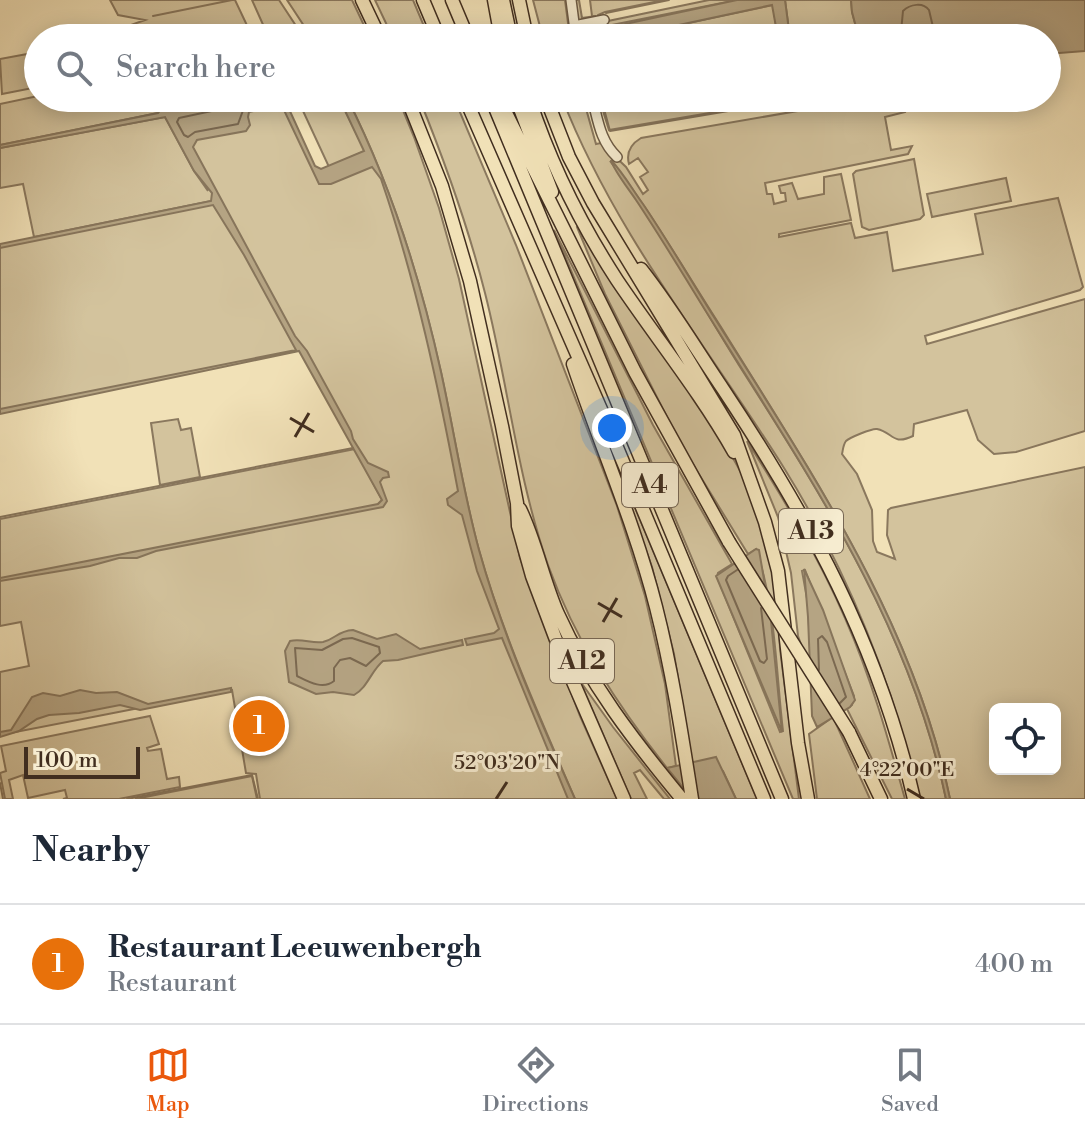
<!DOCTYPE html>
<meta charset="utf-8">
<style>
:root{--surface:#fff;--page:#f2f2f3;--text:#1f2937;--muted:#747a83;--line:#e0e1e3;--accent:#ea580c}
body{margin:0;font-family:"Libre Bodoni",serif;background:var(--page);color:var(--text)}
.controls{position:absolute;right:24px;bottom:24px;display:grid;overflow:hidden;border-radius:12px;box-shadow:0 4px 20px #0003}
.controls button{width:72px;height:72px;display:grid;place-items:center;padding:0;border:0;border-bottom:2px solid var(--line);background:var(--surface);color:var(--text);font:40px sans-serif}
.scale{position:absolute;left:24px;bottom:20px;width:116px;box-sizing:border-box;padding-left:8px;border:4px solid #412e1f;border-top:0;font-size:22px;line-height:28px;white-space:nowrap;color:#412e1f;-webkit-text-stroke:6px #f6ecd0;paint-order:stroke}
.you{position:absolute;left:612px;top:428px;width:28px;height:28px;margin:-20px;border:6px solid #fff;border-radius:50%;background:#1a73e8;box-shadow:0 0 0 12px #1a73e833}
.badge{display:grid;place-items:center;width:52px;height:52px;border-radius:50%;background:var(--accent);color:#fff;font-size:26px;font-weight:700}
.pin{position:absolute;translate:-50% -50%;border:4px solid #fff;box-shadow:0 2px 8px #0006}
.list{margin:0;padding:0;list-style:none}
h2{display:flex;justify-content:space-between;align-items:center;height:104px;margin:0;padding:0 32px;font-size:34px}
h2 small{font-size:26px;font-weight:400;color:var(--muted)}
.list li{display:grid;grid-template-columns:52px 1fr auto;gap:24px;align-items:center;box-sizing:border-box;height:120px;padding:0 32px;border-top:2px solid var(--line)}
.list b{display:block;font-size:30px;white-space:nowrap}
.list p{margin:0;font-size:26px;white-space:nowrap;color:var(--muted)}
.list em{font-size:26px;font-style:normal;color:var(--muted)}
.icon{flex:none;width:44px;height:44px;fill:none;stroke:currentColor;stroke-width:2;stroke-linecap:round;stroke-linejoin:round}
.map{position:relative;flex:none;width:1085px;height:799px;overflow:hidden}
.search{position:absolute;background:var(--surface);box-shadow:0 4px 20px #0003;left:24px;right:24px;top:24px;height:88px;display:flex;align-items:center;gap:20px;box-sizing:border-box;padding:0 28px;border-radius:44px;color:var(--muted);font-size:30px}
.sheet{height:224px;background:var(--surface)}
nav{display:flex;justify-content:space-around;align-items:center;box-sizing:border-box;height:112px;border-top:2px solid var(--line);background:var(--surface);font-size:22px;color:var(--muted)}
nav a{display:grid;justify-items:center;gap:4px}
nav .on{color:var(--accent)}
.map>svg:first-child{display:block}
.green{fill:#d3c39d;stroke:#8a785e;stroke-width:2;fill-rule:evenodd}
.water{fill:#b5a483;stroke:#87755b;stroke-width:2}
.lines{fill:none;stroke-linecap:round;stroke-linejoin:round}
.shore{stroke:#7b6951;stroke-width:2}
.stream{stroke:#87755b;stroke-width:2}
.minor-casing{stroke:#6d5b45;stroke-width:12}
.highway-casing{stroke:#412e1f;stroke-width:15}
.minor{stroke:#f6ecd0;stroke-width:9}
.highway{stroke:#f1e1b7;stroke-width:12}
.highway-bridge-casing{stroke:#412e1f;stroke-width:15;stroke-linecap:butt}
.highway-bridge{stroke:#f1e1b7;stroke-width:12}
.ticks{fill:none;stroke:#412e1f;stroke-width:3}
.labels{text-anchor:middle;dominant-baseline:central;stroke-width:6;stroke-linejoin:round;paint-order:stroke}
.shield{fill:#f6ecd0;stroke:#776754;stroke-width:2}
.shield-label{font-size:26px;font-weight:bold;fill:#412e1f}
.ticks-label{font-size:20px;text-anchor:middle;fill:#412e1f;stroke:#f6ecd0;stroke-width:6;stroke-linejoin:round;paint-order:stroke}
</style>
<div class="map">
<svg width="1085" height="799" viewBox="0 0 1085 799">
<rect width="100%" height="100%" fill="#f1e1b7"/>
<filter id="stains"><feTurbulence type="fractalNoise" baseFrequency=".0025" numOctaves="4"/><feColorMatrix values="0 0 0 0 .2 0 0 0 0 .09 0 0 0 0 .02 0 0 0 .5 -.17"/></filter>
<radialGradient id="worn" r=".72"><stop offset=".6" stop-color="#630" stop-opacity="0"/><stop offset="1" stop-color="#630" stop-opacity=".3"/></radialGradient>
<path class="green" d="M110,0H235L253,38L236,34L219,38H134L128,26L145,20L118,15Z
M252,0H279L304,38H269Z
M287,0H352L370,38H312Z
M375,0H413L429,38H393Z
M533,0H569L574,38H543Z
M574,0H579L582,18L596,16H592L590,0H664L605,12L598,15L596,19L581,22L577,20Z
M709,0H737L587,30L583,33L584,38H579L580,29L584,26Z
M785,0H851L852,12L859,38H790Z
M773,5L778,38H618Z
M38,52V87L2,94L0,59Z
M38,96L154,98L161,109L158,113L0,145V104Z
M282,98L316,171L374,157C420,268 436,387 464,503C489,606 532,702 572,799H260L256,774L246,773L232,690L0,735V672L29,666L21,622L0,626V519L355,449L382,500L378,504L382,505L384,498L305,353L300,350L0,411V246L211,201L34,237L23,184L0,188V148L165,117L194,171L208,191L171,116Z
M297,98H339L365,151L329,167Z
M347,98H398L414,137L439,208L459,279L520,558L580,716L617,799H575C540,717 503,636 479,550C463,492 454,431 441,372C420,277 391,185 347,98Z
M419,98H454L516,245L617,506L645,596L665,684L676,766L667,768C617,705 575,640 548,565C517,477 508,383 485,293C468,226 445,162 419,98Z
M562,98H589L590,103L585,105L596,144L601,143L626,167L643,194L648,190L640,177L648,172L638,158L629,164C626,153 631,144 641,138L873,98H902L905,112L885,117L891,150L912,146L908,154L765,183L767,194H772L774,204L786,201L785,193H781L779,186L792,183L798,199L824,194V177L841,174L851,220L779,234V237L851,223L855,238L887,232L893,271L983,254L975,214L1058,198L1083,287L1080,290L925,336L927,344L1085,299V431L1016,452L994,454L978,440L967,410L914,424L913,436C892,446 893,432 877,429C872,428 849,438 846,441C843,445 843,450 842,454L857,474L872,510L873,541L877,552L895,559L887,535L888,510L891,508L1085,467V799H950C914,624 813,476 721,327C696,288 672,248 646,209C634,192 625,176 610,161C658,224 695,295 737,362C825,500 912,636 946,799H920C892,682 848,571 784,468C708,347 614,232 562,98ZM995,709H1055V769H995Z
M599,98H798L609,130Z
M914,159L924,215L920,219L869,230L862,227L853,174L856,171Z
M1006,178L1011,201L932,217L927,194Z
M581,224L729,451L753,494L777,583L780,649L799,799H793L554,230L653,425L732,564L718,573L717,577L780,732L783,731C776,673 776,607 756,549L748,554L681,445L605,294L577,227Z
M178,419L181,430L191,428L200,477L160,485L151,423Z
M605,436L757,799H736L723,771L692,762L674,654L652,567Z
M747,441C783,498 818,556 845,618C871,677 888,738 905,799H892L847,709L852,705L854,696L805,570L802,571L808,604L811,672L798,636L791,573L778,517Z
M580,681L613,727L670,799H664L640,770L634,773L647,799H631Z
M150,716L159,744L147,748L148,751L161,749L167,779L179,777L180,787L119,799H63L67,798L65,790L28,798L23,775L9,780L13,799H5L0,773L6,771L1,746Z
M833,717L870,799H817L809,734Z
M252,776L257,799H135Z"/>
<path class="water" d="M737,0H785L790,38H778L772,5L618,38H584L583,33Z
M851,0H1085V51L1047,54V38H859L852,12Z
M154,98H168L176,110L237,98H284L315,166L321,169L364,151L339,98H347C391,185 420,277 441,372C454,431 463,492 479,550C503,636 539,718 575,799H568L502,638L467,645L465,639L494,633L499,629L477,571L462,515L448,505L447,499L458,491C438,385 416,281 381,179L372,167L331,184H319L283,108L278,106L249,112L248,117L250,125L246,131L197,140L193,147L295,336L307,351L351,431L353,439L368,463L388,472L389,477L383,478L380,482L387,501L383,507L156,551L137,558H119L90,566L0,581V578L378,504L382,500L299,351L0,414V409L296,350L244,255L213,205L0,248V244L211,201L212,193L194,171L165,117L0,148V145L158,113L161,109Z
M611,160C624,174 632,189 643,204C668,241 690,279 714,317C809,469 913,620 950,799H946C906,608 793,454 694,292C675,261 656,230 636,200C628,188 614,171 611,160Z
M756,549L759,550L771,621L782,732L716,576Z
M804,569L823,610L855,700L850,707L817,727L812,716L808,617Z
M353,630L377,639L396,634L420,649L462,640L463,645L398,660L383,661C371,671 368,687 354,695L333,692L316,694L289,682L285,651L290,641C302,638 312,644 323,642C336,639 337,631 353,630Z
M231,688V692L140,710L120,705L79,713L49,715L37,719L19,731L0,737V732L11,730L32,697L43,693L60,696L80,690L96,693L117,692L148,704Z
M716,757L736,799H692L667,768Z"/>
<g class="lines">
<path class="shore" d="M903,38L901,32L903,11C910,4 923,2 929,10L933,27L927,38
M226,98L225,104L221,109L179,118L177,122L184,135L188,137L195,132L238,124L245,105L276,98
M737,570L728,576L726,580L760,661L764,663L767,659L761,608
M352,638L379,647L380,653L366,666L350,658L340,660L334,668V681C323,690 309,682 297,676L295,648L322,650L343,639Z
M819,670L818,639L822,636L827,642L846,697L840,703"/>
<path class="stream" d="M565,0L570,38
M606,13L669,0
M153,16L232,0
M601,98L610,131L805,98
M0,517L353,448
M0,783L3,799
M127,799L252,775L258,799"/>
<g class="minor-casing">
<path id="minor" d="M571,0L576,38
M574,26L604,20
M592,98C598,120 600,141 617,157"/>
</g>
<g class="highway-casing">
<path id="highway" d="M362,0L380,38
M423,0L439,38
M452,0L468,38
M494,0L501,38
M503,0L511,38
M519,0L527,38
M407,98L442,186L470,281L502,426L517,503L518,526L532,576L564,661L624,799
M465,98L603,414L764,799
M491,98L782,799
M516,98L552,192
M529,98C550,162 580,223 617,280C656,338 700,392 734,452
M546,98L569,157L593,203L734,435L765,522L778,571L798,743L808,799
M500,101L635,372L729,542
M641,269C671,307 696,349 723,389C810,520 878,644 914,799
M573,364C600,445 635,524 656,607C672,670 682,735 692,799
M520,509C536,542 543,580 558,614C589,683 634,741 682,799
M849,732L881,799"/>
</g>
<use href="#minor" class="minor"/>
<use href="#highway" class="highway"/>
<g class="highway-bridge-casing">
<path id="highway-bridge" d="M729,542L849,732"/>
</g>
<use href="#highway-bridge" class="highway-bridge"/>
</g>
<path class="ticks" d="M290,418L314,432M295,437L309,413M598,603L622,617M603,622L617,598M907,789L924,799M496,799L507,782"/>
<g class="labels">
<g class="shield">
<rect x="622" y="463" width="56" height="44" rx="6"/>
<rect x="779" y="509" width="64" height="44" rx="6"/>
<rect x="550" y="639" width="64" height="44" rx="6"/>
</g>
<g class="shield-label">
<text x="650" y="485">A4</text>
<text x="811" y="531">A13</text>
<text x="582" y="661">A12</text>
</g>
</g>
<g class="ticks-label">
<text x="507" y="769">52°03'20"N</text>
<text x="907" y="776">4°22'00"E</text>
</g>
<rect width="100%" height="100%" filter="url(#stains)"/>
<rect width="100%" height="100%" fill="url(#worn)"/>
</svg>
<div class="controls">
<button><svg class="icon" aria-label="locate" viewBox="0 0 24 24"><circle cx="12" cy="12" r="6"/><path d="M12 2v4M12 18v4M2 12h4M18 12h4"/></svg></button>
</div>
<div class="scale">100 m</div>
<div class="you"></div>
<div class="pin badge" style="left:259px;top:726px;background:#e8710a">1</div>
<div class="search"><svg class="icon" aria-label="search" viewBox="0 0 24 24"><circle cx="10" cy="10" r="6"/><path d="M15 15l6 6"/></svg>Search here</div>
</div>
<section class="sheet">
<h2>Nearby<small></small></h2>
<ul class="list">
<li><span class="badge" style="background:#e8710a">1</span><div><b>Restaurant Leeuwenbergh</b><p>Restaurant</p></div><em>400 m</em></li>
</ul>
</section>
<nav>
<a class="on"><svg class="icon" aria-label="map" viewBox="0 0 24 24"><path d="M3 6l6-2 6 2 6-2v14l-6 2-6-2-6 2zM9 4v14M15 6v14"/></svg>Map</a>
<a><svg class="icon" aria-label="directions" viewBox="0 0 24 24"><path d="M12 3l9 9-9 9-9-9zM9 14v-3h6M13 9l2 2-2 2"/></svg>Directions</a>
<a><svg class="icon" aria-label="saved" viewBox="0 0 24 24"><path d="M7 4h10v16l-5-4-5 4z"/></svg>Saved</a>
</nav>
